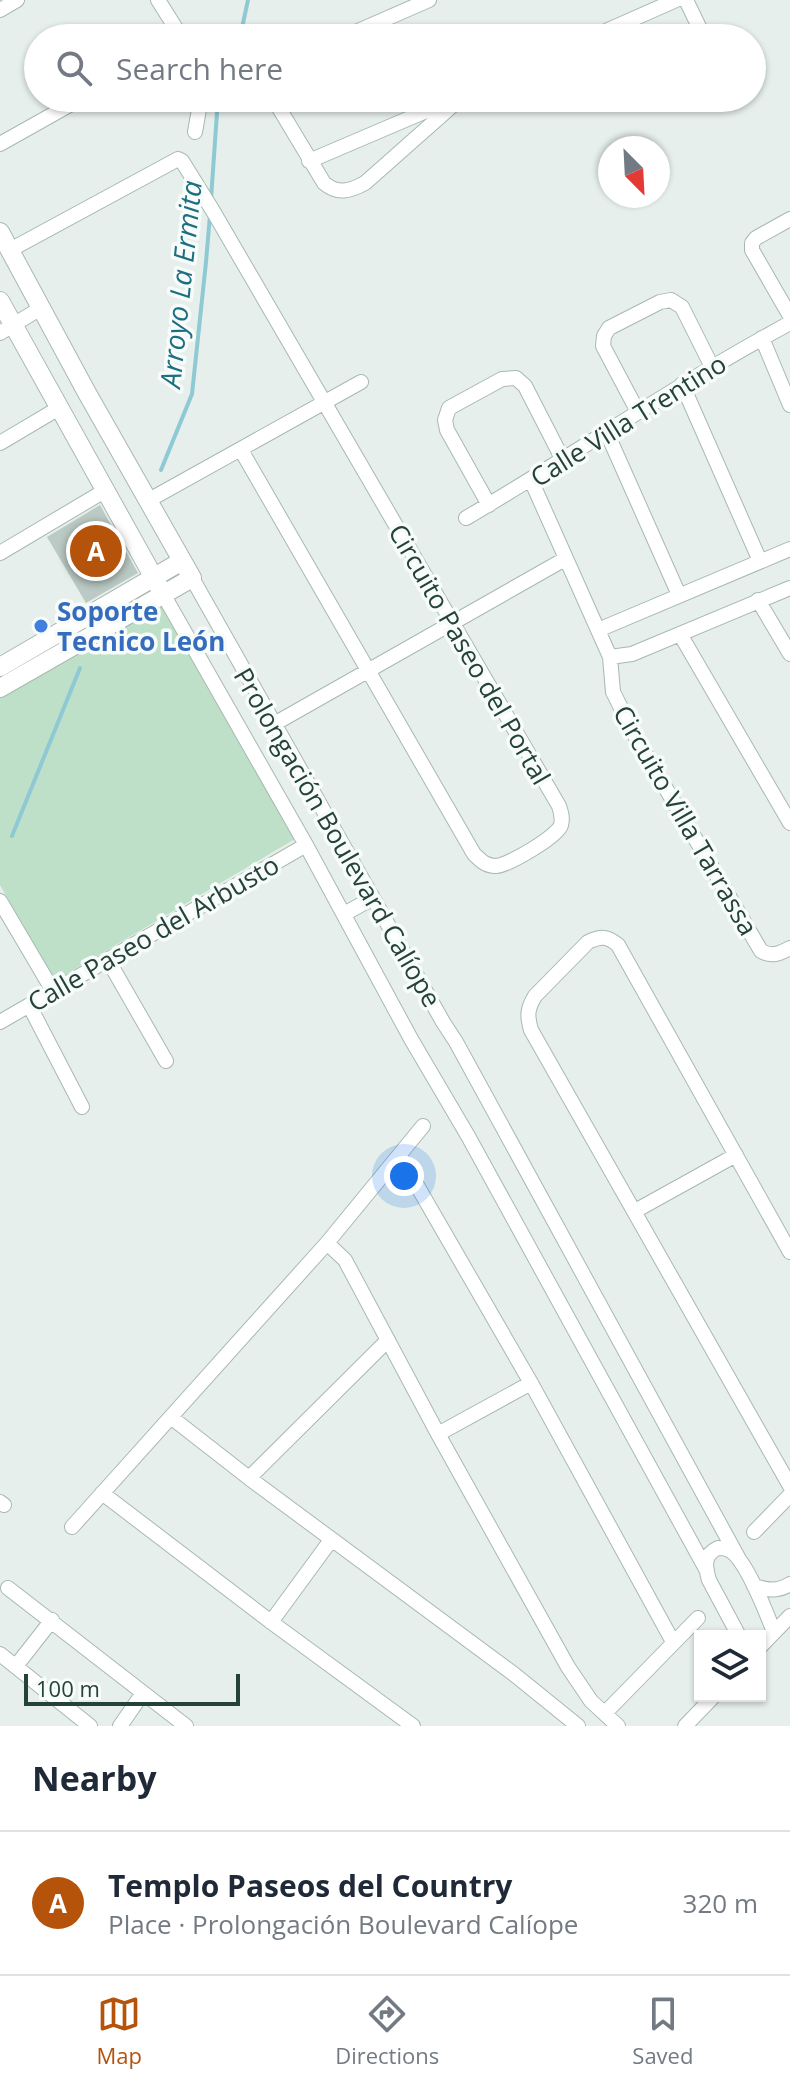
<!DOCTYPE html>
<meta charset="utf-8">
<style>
:root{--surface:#fff;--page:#f6f6f7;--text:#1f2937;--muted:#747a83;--line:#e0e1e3;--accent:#b45309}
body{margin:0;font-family:"Open Sans",sans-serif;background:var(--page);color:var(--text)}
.controls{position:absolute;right:24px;bottom:24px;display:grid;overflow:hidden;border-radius:0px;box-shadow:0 2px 6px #0004}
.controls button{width:72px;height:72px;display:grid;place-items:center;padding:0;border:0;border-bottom:2px solid var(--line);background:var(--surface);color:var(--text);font:40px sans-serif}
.compass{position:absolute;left:598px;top:136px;width:72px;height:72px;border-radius:50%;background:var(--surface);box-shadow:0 2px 6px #0004;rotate:156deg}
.scale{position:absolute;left:24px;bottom:20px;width:216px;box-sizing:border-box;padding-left:8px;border:4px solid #24423a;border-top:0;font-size:22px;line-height:28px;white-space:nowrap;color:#24423a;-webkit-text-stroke:6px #f7fbf9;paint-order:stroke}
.you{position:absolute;left:404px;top:1176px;width:28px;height:28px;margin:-20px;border:6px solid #fff;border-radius:50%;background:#1a73e8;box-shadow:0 0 0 12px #1a73e833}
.badge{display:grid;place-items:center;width:52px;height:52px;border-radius:50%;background:var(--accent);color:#fff;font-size:26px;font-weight:700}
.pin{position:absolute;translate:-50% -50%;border:4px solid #fff;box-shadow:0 2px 8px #0006}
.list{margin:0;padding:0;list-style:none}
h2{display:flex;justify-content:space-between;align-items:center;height:104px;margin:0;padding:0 32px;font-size:34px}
h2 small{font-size:26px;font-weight:400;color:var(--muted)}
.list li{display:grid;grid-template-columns:52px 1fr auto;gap:24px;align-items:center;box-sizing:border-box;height:144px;padding:0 32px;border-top:2px solid var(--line)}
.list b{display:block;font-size:30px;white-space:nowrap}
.list p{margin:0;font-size:26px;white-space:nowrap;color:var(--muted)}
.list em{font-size:26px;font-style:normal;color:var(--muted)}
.icon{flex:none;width:44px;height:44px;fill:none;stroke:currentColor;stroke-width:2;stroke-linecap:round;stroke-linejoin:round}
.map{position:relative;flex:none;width:790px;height:1726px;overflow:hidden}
.search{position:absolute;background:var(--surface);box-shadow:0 2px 6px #0004;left:24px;right:24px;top:24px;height:88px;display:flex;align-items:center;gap:20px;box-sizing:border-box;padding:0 28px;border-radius:44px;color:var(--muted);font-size:30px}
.sheet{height:248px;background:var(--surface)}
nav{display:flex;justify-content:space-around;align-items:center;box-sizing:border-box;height:112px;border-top:2px solid var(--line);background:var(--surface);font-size:22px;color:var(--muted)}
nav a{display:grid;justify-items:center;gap:4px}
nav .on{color:var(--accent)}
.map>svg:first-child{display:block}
.green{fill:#bfe0c8}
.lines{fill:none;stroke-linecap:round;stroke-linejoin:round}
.stream{stroke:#8ec9d4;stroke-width:4}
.building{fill:#bbcac4}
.minor-casing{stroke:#a8b8b2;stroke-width:16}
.tertiary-casing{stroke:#a8b8b2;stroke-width:20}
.minor{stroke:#fff;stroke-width:14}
.tertiary{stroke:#fff;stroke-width:18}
.shop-dot{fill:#3f7fe0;stroke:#f7fbf9;stroke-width:3}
.labels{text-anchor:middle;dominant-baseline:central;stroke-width:7;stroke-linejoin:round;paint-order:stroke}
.street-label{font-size:26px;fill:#24423a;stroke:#f7fbf9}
.shop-label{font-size:26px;font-weight:bold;fill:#366cbe;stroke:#f7fbf9;text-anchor:start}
.water-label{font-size:28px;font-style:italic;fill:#1c6f80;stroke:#f7fbf9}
</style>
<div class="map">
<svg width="790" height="1726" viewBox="0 0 790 1726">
<rect width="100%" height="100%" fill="#e6efeb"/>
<path class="green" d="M161,601L295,839L55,981L0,885V693Z"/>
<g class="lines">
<path class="stream" d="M246,38L242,28L248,0
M211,199L218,98
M161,470L192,394L206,262L210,215
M12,836L80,668"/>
</g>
<path class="building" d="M100,505L138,573L86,603L47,537Z"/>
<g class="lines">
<g class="minor-casing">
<path id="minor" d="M158,0L182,38
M686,0L701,31
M0,10L17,0
M342,38L429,0
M590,38L676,0
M273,98L324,183C338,195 350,191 365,183L461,98
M195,132L201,98
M0,144L82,98
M309,161L452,100
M790,219L756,238L752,243V250L790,316
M10,250L178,159L182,161L213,211L559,806C561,812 563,818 561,825C558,836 509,865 496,866C486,866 481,861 474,854L241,450
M0,333L41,308
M762,338L790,405
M682,384L760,561
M638,412L603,346L604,336L609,328L660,302L671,300L682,307L712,367
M607,433L679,595
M0,443L59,408
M531,480L610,657L613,692L634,734L761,951C772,957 779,954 790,948
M149,500L361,382
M489,505L447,430L445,420L449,408L502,379L516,378L525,386L563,460
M466,518C575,454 679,383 790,323
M0,553L106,490
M192,578L443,1022L456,1042L740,1561
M163,594L306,845L411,1039L468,1136L707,1571
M758,600L790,654
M598,630L790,549
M680,634L790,823
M610,657L632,654L790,588
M274,724L565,559
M0,901L53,991
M344,914L373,898
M108,960L166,1061
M29,1005L82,1107
M0,1022L306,845
M400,1156L531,1383L673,1642
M635,1211L736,1155
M327,1243L345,1260L438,1434L568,1667L591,1701L618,1726
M790,1252L618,945C607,936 601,936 588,942L535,996C527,1009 527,1016 531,1030L790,1486
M172,1418L249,1478L515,1675L578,1726
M438,1434L531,1383
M249,1478L388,1340
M102,1493L271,1622L413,1726
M0,1502L4,1505
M72,1527L327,1243L423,1126
M754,1532L790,1495
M754,1586C768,1590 777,1592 790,1584
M8,1588L186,1726
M271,1622L331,1540
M739,1636L709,1580C705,1566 703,1555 718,1548C724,1548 725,1548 731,1551C747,1562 766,1612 774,1632
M760,1647L790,1616
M0,1654L90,1726
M16,1666L52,1620
M605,1713L698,1618
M120,1726L143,1693
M685,1726L714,1696"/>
</g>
<g class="tertiary-casing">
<path id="tertiary" d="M0,232L87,393L192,578L0,688
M0,301L163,594
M0,667L182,561"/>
</g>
<use href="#minor" class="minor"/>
<use href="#tertiary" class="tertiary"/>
</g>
<circle class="shop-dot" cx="41" cy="626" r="8"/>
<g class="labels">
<g class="street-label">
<text transform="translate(628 420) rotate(-32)">Calle Villa Trentino</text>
<text transform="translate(470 654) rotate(60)">Circuito Paseo del Portal</text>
<text transform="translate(686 820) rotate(60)">Circuito Villa Tarrassa</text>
<text transform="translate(338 837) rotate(60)">Prolongación Boulevard Calíope</text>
<text transform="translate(153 933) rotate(-30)">Calle Paseo del Arbusto</text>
</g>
<g class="shop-label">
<text x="57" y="611">Soporte<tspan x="57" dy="30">Tecnico León</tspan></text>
</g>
<g class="water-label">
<text transform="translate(180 284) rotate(-84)">Arroyo La Ermita</text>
</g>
</g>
</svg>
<div class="controls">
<button><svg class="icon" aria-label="layers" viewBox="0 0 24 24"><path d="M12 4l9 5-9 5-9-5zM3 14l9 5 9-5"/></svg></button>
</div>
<svg class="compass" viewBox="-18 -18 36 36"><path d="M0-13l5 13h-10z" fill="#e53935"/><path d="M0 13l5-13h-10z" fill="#747a83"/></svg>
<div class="scale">100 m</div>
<div class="you"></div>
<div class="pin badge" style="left:96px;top:551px">A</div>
<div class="search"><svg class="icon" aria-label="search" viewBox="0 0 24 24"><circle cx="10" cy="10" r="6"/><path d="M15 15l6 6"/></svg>Search here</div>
</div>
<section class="sheet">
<h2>Nearby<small></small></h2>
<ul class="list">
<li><span class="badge">A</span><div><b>Templo Paseos del Country</b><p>Place · Prolongación Boulevard Calíope</p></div><em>320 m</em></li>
</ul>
</section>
<nav>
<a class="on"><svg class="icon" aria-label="map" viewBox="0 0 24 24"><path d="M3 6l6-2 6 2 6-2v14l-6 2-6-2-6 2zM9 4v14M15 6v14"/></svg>Map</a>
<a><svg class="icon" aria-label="directions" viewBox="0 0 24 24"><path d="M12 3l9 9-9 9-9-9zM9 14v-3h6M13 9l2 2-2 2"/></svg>Directions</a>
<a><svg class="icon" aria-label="saved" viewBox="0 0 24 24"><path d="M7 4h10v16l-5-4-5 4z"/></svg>Saved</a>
</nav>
